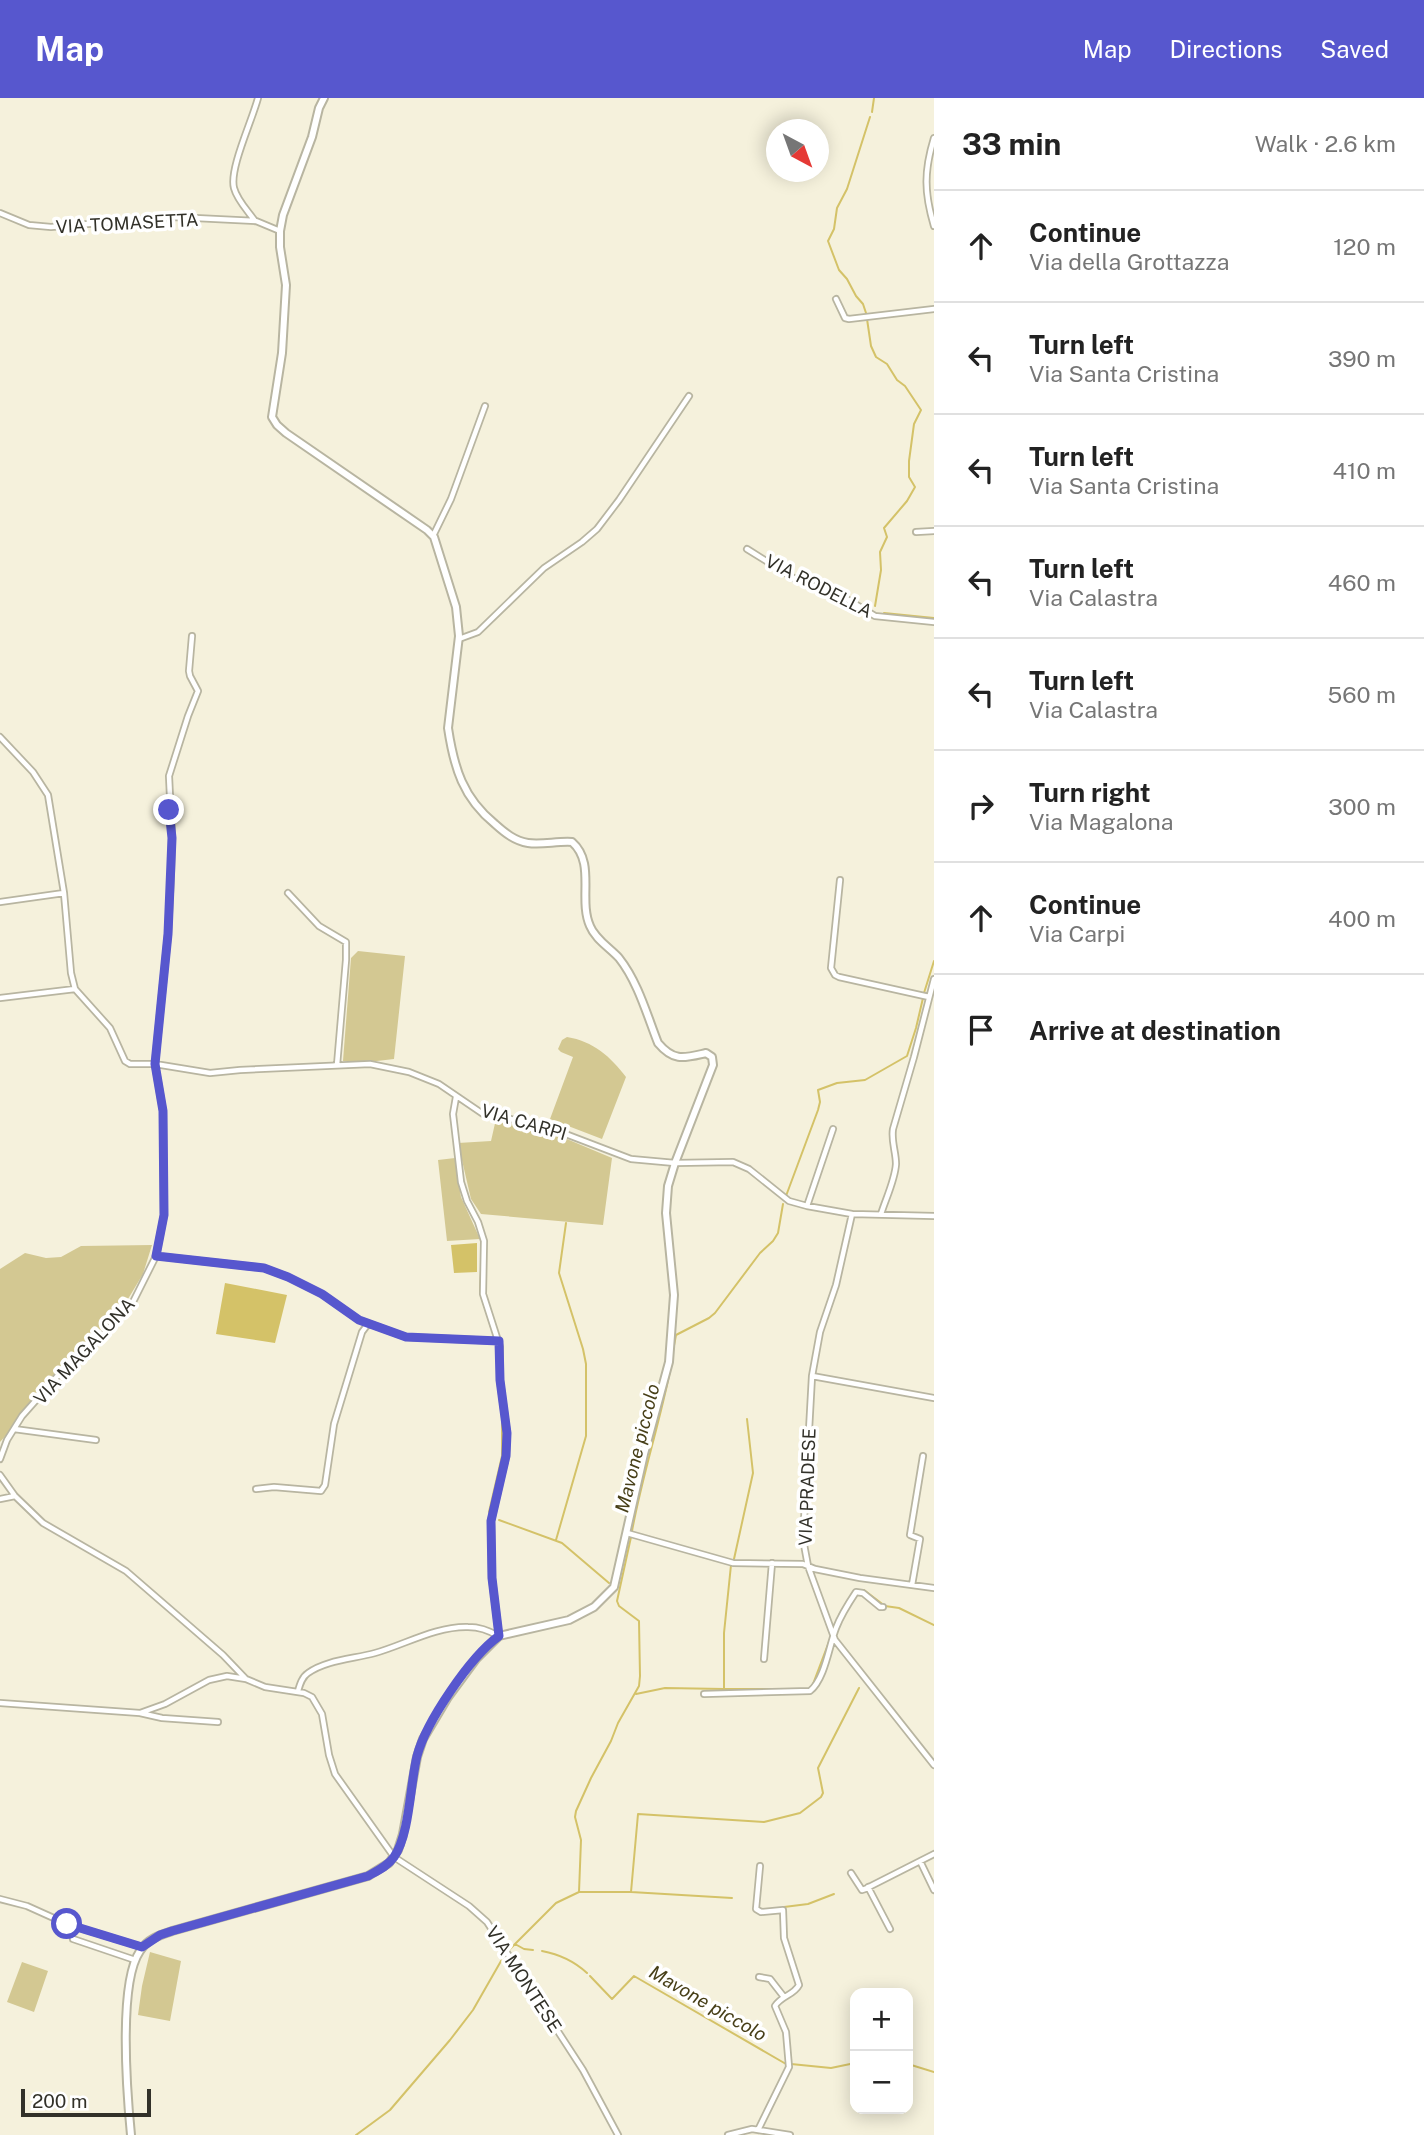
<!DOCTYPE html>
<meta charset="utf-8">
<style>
:root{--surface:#fff;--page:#f6f6f6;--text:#222;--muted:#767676;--line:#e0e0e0;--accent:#5757ce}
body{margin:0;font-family:"Public Sans",sans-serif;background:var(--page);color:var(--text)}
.controls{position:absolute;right:21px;bottom:21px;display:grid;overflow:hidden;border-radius:14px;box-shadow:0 4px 18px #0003}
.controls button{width:63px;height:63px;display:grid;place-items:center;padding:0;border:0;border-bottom:2px solid var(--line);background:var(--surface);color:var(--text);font:35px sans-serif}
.compass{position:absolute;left:766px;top:21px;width:63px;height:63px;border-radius:50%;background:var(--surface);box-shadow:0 4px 18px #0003;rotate:139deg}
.scale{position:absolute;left:21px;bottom:18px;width:130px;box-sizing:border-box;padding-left:7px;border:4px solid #323129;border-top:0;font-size:19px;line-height:24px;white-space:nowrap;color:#323129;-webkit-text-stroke:5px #fff;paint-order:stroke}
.stop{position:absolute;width:21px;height:21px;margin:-16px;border:5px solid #5757ce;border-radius:50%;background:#fff}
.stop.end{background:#5757ce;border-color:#fff;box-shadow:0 2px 7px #0008}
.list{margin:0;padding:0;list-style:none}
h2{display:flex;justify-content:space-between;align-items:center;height:91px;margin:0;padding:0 28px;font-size:30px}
h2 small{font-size:23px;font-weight:400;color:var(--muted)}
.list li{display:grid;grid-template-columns:46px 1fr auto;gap:21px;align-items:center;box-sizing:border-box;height:112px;padding:0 28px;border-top:2px solid var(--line)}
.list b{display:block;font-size:26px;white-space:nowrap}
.list p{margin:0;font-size:23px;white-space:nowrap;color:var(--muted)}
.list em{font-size:23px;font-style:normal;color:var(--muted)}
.icon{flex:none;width:38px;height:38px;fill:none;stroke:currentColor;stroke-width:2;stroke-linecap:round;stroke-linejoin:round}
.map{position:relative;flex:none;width:934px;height:2037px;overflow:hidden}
header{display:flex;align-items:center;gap:42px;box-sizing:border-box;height:98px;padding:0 35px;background:var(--accent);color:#fff}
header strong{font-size:33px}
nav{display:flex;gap:38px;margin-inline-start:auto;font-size:24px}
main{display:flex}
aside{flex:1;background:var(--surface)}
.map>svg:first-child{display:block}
.green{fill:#d3c892}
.water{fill:#d4c268}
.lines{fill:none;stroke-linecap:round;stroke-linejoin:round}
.stream{stroke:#d4c268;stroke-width:2}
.street-casing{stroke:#b8b5a1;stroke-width:8}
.secondary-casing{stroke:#b8b5a1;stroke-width:10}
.street{stroke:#fff;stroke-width:4.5}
.secondary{stroke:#fff;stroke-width:6}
.route{stroke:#5757ce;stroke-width:9}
.labels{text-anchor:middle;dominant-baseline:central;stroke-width:7;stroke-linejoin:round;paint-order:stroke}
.street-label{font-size:18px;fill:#323129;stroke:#fff}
.water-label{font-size:19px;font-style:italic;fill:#473f18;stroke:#fff}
</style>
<header>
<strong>Map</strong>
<nav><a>Map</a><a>Directions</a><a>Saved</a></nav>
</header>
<main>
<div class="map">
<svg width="934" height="2037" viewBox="0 0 934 2037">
<rect width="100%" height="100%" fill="#f5f1dc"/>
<path class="green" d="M358,853L405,858L394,961L377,963H343L351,860Z
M567,939C593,943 611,959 626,979L602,1041L550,1021L573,959L561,954L558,951L562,942Z
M496,1021L543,1031L612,1060L603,1127L481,1116L471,1101L458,1045L491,1043Z
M455,1060L461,1099L480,1141L447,1143L438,1062Z
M152,1147L143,1176L128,1201L0,1344V1171L25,1155L46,1160L61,1159L81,1148Z
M150,1854L181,1863L170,1923L138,1917L142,1888Z
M22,1864L48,1873L34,1914L7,1904Z"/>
<path class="water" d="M477,1145V1174L454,1175L451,1147Z
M225,1185L287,1197L275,1245L216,1236Z"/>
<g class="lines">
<path class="stream" d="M872,14L874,0
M866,215L863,206L856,198L847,181L839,172L828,143L834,131L837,110L847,91L870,19
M867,221L871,248L876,259L887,266L897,282L905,288L921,312L914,326L909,363V379L915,389L907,403L884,430L887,439L880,454L881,472L875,508
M884,515L934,520
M924,895L934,863
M786,1098L818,1012L820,1004L818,992L837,985L865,982L907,958L916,930L923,900
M481,1173L480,1194L491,1229
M497,1250L498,1269
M672,1258L676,1237L709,1220L715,1215L760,1155L773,1143L778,1135L783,1106
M489,1414L502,1358V1313
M499,1422L562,1445L609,1485
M632,1433C642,1379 659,1327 670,1273
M556,1442L586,1338V1266L583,1251L559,1175L566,1125
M734,1461L753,1375L747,1321
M857,1492H864L885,1508L899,1510L934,1527
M839,1517L847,1504
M813,1586L830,1541
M725,1591H793
M636,1596L665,1590L724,1591V1535L731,1467
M580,1794H631L638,1716L764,1724L800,1715L821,1699L823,1695L818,1670L859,1590
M631,1794L732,1800
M784,1809L808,1806L834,1796
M515,1846L524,1851L533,1852
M509,1852L556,1805L579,1794L581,1742L575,1719L576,1713L591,1680L611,1643L618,1625L639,1588L640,1578L639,1523L619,1508L617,1503L631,1439
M542,1853C558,1856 574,1863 587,1875
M590,1878L612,1901L634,1878L786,1966
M791,1966L831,1970L855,1965
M908,1966L934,1974
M356,2037L390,2012L450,1942L473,1912L505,1856"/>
<g class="street-casing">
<path id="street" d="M934,40C924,73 924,94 934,128
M0,115L29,127L51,129L175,119L256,123L280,133
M255,123C248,113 237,102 234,90C229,71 252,23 258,0
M836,201L845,220L849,221L934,211
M916,434L934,433
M433,438L451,401L485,308
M747,451L795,481L845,500L875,518L934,524
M459,541L478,534L544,470L582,444L597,431L619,402L689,298
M0,639L33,674L48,697L64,795L71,875L75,891L110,930L125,963L130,966H155L210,975L240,972L370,966L409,974L439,986L483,1016L542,1027L631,1061L675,1065L733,1064L749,1071L789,1103L807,1108L852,1116L934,1118
M840,782L831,870L835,877L839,879L929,899
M288,795L319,828L346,844V862L337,967
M0,804L64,795
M0,900L75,891
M456,999L453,1016L461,1084L467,1103L478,1124L484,1143L483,1196L500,1249V1282L507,1335L506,1358L491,1423L492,1480L499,1538
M807,1108L833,1031
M852,1116L836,1187L820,1234L812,1278L803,1441L808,1468L835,1542L934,1667
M881,1116C886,1100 895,1082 896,1066C896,1054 891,1043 893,1031L914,959L934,881
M156,1158L264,1170L288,1179L322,1196L359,1222L406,1239L499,1243
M812,1278L934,1300
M14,1331L96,1342
M0,1361L7,1342L22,1318L62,1273L81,1261L133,1204L156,1158L164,1117L163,1013L155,966L168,836L171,776L172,740L169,678L188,618L198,593L190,578L189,573L192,538
M0,1377L15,1398L43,1425L126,1473L223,1557L245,1580
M256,1391L274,1389L321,1393L325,1387L334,1326L362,1234L368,1226
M0,1401L15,1398
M627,1435L733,1465L803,1466L815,1471L860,1480L934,1490
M912,1487L920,1441L910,1437L923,1358
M764,1561L772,1465
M298,1593C300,1586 302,1579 308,1575C326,1562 353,1561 375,1555C404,1547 436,1528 468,1529C478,1529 490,1533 498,1538
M704,1596L810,1593C825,1581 829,1548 836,1530C841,1517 848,1506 856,1494L863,1495L880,1509H883
M0,1605L140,1615L165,1606L209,1582L227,1578L246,1581L265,1589L304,1595L312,1599L322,1616L329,1657L335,1676L394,1759L469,1808L487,1824L583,1972L618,2037
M140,1615L162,1620L218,1624
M920,1763L934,1792
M851,1775L862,1792L865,1791L934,1756
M868,1789L890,1831
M0,1801L27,1808L67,1826L142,1849
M73,1841L135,1862
M759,1879L770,1881L784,1899
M758,2032L789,1969L786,1934L775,1908C781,1898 794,1897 799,1887L784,1840L783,1812L761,1814L756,1811L760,1768
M728,2037L752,2031L790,2037"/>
</g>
<g class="secondary-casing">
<path id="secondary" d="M131,2037C127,1996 118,1885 140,1853C147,1841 160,1837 172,1833L368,1778L389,1765L398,1752L403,1736L417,1659L423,1641L448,1599L476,1561L499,1538L569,1522L594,1509L614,1489L644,1356L669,1264L674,1197L666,1115L668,1088L675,1065L713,967L712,959L706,955C684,960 674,964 658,945C647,917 638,884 619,860C610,850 595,841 590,828C578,801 596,765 572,744C557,743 542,747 528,745C515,743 505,735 495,726C463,700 454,670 448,630L459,538L456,509L434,439L427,432L286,335L277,327L272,319L282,255L286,187L280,149V133L283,117L312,39L319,10L324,0"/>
</g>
<use href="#street" class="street"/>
<use href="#secondary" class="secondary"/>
</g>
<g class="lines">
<path class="route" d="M67,1826L142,1849L160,1837L172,1833L368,1778C377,1773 388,1768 394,1759C410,1736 410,1686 417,1658C426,1624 470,1559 499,1538L492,1480L491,1423L506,1358L507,1335L500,1282L499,1243L406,1239L359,1222L322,1196L288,1179L264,1170L156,1158L164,1117L163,1013L155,966L168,836L172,740L169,712"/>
</g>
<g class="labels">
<g class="street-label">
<text transform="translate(127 125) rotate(-3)">VIA TOMASETTA</text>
<text transform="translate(819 488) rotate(27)">VIA RODELLA</text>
<text transform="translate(524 1024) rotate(16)">VIA CARPI</text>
<text transform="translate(84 1253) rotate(-47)">VIA MAGALONA</text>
<text transform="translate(807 1389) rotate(-88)">VIA PRADESE</text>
<text transform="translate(524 1881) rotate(57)">VIA MONTESE</text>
</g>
<g class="water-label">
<text transform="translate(637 1350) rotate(-76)">Mavone piccolo</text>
<text transform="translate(708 1905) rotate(30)">Mavone piccolo</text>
</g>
</g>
</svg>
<div class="controls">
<button>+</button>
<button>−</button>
</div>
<svg class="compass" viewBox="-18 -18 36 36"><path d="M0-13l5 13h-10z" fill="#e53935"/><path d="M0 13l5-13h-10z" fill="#767676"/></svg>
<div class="scale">200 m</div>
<div class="stop" style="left:67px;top:1826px"></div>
<div class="stop end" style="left:169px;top:712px"></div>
</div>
<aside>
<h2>33 min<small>Walk · 2.6 km</small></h2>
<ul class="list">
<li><svg class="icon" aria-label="ahead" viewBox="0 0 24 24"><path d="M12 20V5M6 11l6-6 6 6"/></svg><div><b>Continue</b><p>Via della Grottazza</p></div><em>120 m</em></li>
<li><svg class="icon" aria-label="left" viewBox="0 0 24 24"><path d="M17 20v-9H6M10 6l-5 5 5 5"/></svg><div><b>Turn left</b><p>Via Santa Cristina</p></div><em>390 m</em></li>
<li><svg class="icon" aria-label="left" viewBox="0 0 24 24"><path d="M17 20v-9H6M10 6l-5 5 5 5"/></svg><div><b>Turn left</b><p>Via Santa Cristina</p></div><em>410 m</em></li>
<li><svg class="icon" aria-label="left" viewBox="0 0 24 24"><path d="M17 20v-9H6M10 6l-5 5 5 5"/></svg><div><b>Turn left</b><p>Via Calastra</p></div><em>460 m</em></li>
<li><svg class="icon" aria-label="left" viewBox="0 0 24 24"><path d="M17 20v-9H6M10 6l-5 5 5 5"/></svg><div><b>Turn left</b><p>Via Calastra</p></div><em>560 m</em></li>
<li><svg class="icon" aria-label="right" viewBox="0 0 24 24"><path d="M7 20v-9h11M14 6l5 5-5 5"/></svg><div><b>Turn right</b><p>Via Magalona</p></div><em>300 m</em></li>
<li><svg class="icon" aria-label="ahead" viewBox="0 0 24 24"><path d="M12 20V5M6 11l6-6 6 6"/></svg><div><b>Continue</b><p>Via Carpi</p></div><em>400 m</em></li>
<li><svg class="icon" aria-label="arrive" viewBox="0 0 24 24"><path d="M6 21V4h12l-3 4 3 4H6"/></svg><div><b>Arrive at destination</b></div></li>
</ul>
</aside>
</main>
